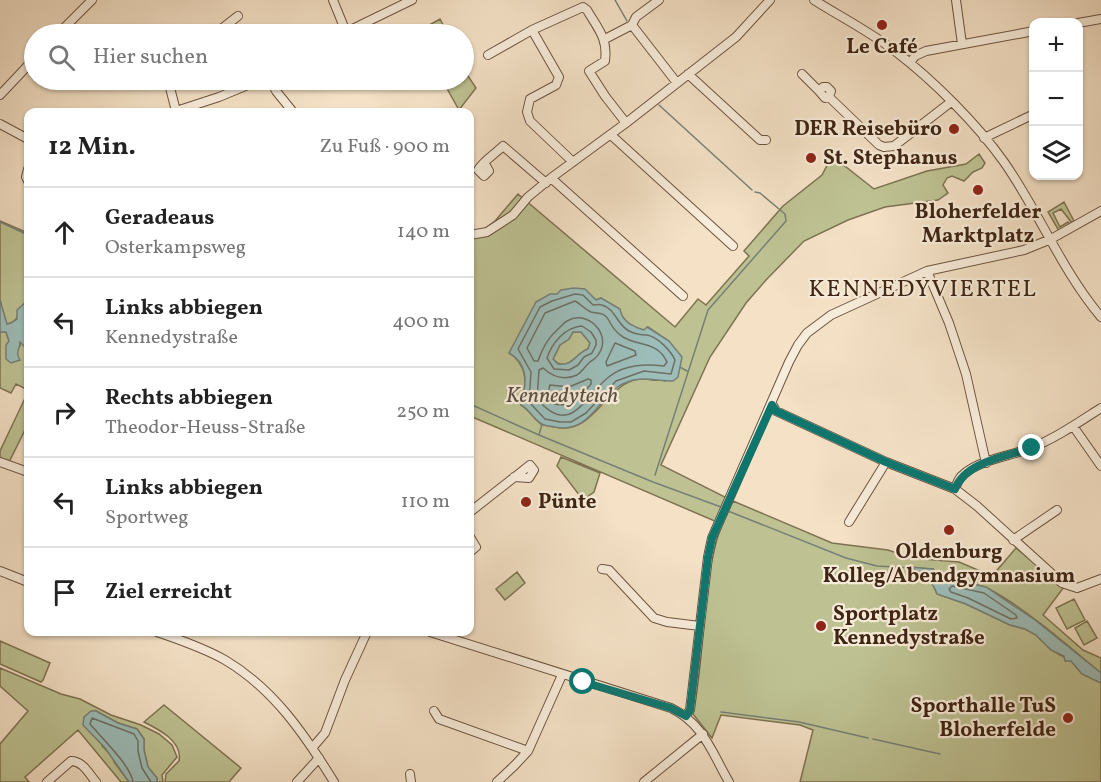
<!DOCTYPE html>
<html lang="de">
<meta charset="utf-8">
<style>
:root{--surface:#fff;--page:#f6f6f6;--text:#222;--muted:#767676;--line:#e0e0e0}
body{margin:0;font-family:Vollkorn,serif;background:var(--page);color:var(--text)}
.controls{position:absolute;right:18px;top:18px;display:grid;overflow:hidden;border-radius:12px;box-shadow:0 2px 4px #0004}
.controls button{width:54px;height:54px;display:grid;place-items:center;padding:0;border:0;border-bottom:2px solid var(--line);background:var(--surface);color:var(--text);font:30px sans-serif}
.stop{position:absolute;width:18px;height:18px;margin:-14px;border:4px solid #0f766e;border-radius:50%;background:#fff}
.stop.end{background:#0f766e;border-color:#fff;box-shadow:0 2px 6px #0008}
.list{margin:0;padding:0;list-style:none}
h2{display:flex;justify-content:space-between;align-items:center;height:78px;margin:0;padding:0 24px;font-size:26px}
h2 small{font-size:20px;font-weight:400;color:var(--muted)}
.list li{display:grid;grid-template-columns:39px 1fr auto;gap:18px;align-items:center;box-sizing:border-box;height:90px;padding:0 24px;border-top:2px solid var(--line)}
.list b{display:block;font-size:22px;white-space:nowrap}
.list p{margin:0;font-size:20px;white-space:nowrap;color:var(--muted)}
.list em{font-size:20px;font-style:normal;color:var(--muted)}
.icon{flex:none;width:33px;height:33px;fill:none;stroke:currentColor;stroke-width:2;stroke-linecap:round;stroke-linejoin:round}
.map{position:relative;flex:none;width:1101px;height:782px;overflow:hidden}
.search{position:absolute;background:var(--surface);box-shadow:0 2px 4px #0004;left:24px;top:24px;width:450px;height:66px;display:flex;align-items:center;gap:15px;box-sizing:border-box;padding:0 21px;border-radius:33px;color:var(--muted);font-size:22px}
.panel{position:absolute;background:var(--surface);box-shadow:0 2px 4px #0004;left:24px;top:108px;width:450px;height:528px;border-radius:12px}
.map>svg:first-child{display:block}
.green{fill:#bec293;stroke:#7e7352;stroke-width:1.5;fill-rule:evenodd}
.water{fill:#9cbdb9;stroke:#768076;stroke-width:1.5;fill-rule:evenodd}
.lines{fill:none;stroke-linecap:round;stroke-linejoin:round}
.shore{stroke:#6d7066;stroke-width:1.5}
.stream{stroke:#768076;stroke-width:1.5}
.minor-casing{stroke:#6c533f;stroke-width:10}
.minor{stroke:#f8ecda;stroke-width:8}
.route{stroke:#0f766e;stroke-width:8}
.poi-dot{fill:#8f2418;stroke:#f8ecda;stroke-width:2}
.labels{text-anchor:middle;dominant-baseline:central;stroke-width:4.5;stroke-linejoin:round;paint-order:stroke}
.poi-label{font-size:21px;font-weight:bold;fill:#3e2412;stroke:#f8ecda}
.water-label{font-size:22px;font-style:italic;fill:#5a5244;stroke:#f8ecda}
.quarter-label{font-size:24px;letter-spacing:1.5px;fill:#3e2412;stroke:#f8ecda}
</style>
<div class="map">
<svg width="1101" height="782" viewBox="0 0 1101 782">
<rect width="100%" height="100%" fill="#f4e1c6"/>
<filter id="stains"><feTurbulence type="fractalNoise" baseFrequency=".00333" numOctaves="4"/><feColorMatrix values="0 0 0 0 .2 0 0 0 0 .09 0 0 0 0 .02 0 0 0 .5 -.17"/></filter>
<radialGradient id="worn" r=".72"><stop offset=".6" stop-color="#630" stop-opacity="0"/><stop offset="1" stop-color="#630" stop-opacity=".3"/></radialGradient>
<path class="green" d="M440,19L448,34H425L422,29Z
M466,73L476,88L459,110L445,85L454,80H464V74Z
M979,154L985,163L982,168L973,172L964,181L952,176L947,178L943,185L948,193L938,200L885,207L848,220L804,241L766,280L746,303L710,357L661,465L727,498L717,522L470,416V240L495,221L518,194L675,327L698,299L706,305L749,256L744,251L783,206L822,175L832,156L874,189L927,171L966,164ZM550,295L591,296L596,300L601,298L619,309C623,322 632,326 644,331L648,327L669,341L665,381C660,379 657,381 652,380C607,370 599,437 555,427C551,426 545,426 541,424C533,419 530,410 521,405C526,386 529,372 514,356L536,302Z
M1064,202L1074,221L1072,223L1061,209L1053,213L1060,227L1068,222L1070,224L1059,231L1048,212Z
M0,221L28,233V300L26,301C21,310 18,323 6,324L0,300Z
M0,332H6L9,341L17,357V347L20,346V341L25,347L28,346V390L16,384L11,393L0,388Z
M573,332H581L590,343L588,349C575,354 567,374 553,359L560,345L569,339Z
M28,392V424L9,462L0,459V451Z
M561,457L600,473L594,492L583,500L557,466Z
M733,501L832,543L888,550L911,558L959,562L992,576L1016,548L1064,587L1043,615L1083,650L1101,658V673C1067,645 1028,610 989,589C971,580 946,586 933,569L911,568C924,575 932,580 937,594L966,604L1010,625L1025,629L1036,635L1051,650L1071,661L1082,674L1101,683V782H800L813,730L800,725L721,715L712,738L693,714C705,656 701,596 717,539C721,526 728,513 733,501Z
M517,572L525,583L505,600L496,589Z
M1074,599L1085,620L1067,629L1056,608Z
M1087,621L1097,638L1084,645L1075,628Z
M0,641L50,663L43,680L41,682L0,664Z
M0,668L61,694L80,699L111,715L141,725L159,734L172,745L177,757L162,775L163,782H157V778L148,767L144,750V739L137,729L118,723L96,711L102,746L113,757L114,762L129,782H121L78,730L25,777L29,782H0V744L28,711L0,686Z
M164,705L241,768L229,782H165L166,774L179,761C183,741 158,729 144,722Z"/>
<path class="water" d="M574,288L585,289L596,300L601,298L620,309C622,322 632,326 644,330L647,327L669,341L682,357L678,377L673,381C654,381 638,374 619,386C597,401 588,434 555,427C552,426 545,426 542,424C533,419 530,410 521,405C526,386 530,365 509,353L536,302L550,294H557L561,290ZM573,332H581L590,343L588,349C574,354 575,366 558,364L553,359L560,345L569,339Z
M0,300L7,324L11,323L17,319V310L28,300V346L25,347L20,342C20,349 15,353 20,360L11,363L6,359V345L9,341L6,332H0Z
M910,567L933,569L943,577L986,587L1035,620L1101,673V683L1082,674L1071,661H1065L1064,656L1051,650L1036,635L1025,629L1010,625L966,604L937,594C932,579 923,574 910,567Z
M91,711H96L118,723L137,729L144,739V750L148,767L157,778V782H129L105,748L83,725L84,717Z"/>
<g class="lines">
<path class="shore" d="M575,294L583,295L593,305C596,305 599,304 602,305C616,309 616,324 629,331C635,334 641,335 647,335C658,337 671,351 675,360L671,374L644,371L616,381L586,413L571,422H560L545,419L529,402L531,372L518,349L540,307L552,301Z
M575,301C581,304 584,309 591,312C597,314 604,312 608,319C612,326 615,332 623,337C640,347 657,341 667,362L664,366C646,364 626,364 610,376C584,395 572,439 537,399L539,370L543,368C553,377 564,381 577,375C583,371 585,366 590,362C619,344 592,307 567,321C563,323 561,327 557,330C547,339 542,349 538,361H534L527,348L545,313Z
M582,326L591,332L596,340V345L592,353L584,357L578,365L569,370L554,369L547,358C552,343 565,327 582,326Z
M615,343L635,351L636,355L607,366L606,362Z
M588,379L591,380V384C580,396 572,408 554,404L547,396L550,385L569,387Z
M952,586L984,593L1016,615L1017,618L1011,619L968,598L951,592L949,589Z
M133,782C131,766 101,737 90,724L92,718L134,734L138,741V751L142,768L151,782"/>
<path class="stream" d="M615,0L627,21
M659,105L752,190
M0,222L28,235
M680,367L687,371
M470,404L539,435L653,482L721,507
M539,435L542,424
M655,475L708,310L786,221L785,214L760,193L755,192
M728,511L846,558L877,566L911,568
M721,712L799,722L868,738
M873,739L940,754"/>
<g class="minor-casing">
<path id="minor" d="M333,0L346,32
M814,0C841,17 870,32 895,51C933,80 977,124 1004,162C1039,212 1062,271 1101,317
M956,0L962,44
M1078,23L1101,19
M632,25L677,83
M532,30L583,7L587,10C598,29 608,38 605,61L589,71L605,96L626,123
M58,34L92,0
M215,34L238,16
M342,34L412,0
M605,39L632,25L636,17L659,0
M488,55L532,30L559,77L556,85L530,99L527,112L530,121L573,162
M910,63L915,56L926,51L1034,31
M688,74L760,140H766
M802,74L819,91
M168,80L176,111
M271,80L276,91L293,112
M0,95L34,59
M829,97L831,91L827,87H823L819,91L825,98L829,97L879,145L884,147L894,146L951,102
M173,112L219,97L260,80
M0,124L28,139
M611,135L733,246
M984,138L1032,115
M485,164L489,171L484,176L478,170C483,161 495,154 503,146L546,183
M28,169L26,177L28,181
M551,178L683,296
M470,235L487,232L513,215L528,197L551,178L626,123L736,37L770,0
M927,271L949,323L966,374L986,463
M772,404L776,411L886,462L955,489L977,506L1062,583L1077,588L1101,579
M1073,426L1101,466
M0,462L28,472
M955,489C957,483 959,477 965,473C983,459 1010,456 1031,448C1056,438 1079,422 1101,408
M470,512L530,465L534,470L529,478L514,477
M849,522L886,462
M470,537L476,547L470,552
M1013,540L1057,510
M602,569L609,570L654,618L667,622L700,626
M0,571L28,582
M157,632C180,640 204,648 225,660C274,689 305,735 334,782
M430,632L671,708C704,724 712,753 729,782
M434,711L439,719L528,751
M686,715L690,710L708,557L712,538L789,362L798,345L807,333L831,315L927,271L1024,250L1051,239L1101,211
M313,747L325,733L345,680L367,632
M410,774L411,782
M47,782L71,761C83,761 89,774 96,782
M297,782L319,758
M497,782L515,765L528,751L562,675
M644,782L703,734"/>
</g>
<use href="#minor" class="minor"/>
</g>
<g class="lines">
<path class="route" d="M583,682L671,708L686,716L690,710L708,557L712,538L772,405L776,411L886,462L955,489C965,462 1007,456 1032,448"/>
</g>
<g class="poi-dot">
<circle cx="882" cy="25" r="6"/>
<circle cx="954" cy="129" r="6"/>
<circle cx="811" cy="158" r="6"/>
<circle cx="978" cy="190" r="6"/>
<circle cx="526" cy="502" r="6"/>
<circle cx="949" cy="530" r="6"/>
<circle cx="821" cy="626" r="6"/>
<circle cx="1068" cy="718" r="6"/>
</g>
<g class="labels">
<g class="poi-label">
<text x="882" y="47">Le Café</text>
<text x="942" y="129" text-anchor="end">DER Reisebüro</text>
<text x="823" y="158" text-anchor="start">St. Stephanus</text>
<text x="978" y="212">Bloherfelder<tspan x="978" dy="24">Marktplatz</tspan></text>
<text x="538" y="502" text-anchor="start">Pünte</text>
<text x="949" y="552">Oldenburg<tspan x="949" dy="24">Kolleg/Abendgymnasium</tspan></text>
<text x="833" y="614" text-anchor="start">Sportplatz<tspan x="833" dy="24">Kennedystraße</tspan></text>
<text x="1056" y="706" text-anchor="end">Sporthalle TuS<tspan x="1056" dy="24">Bloherfelde</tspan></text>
</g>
<g class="water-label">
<text x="562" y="396">Kennedyteich</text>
</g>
<g class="quarter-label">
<text x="923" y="290">KENNEDYVIERTEL</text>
</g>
</g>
<rect width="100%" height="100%" filter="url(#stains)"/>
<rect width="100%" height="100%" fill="url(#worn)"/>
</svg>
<div class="controls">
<button>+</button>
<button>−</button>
<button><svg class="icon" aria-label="layers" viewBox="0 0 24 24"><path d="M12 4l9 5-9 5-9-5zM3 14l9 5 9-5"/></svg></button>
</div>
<div class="stop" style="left:583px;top:682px"></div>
<div class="stop end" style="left:1032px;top:448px"></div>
<div class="search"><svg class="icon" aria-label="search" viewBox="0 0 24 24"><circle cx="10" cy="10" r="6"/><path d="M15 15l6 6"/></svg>Hier suchen</div>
<section class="panel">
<h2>12 Min.<small>Zu Fuß · 900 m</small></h2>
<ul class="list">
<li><svg class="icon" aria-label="ahead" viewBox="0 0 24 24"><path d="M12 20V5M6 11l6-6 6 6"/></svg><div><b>Geradeaus</b><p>Osterkampsweg</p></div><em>140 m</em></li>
<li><svg class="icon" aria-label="left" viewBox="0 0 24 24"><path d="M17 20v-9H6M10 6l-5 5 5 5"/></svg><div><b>Links abbiegen</b><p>Kennedystraße</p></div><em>400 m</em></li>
<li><svg class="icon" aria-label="right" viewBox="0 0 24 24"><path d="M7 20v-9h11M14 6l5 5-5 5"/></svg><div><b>Rechts abbiegen</b><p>Theodor-Heuss-Straße</p></div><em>250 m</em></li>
<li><svg class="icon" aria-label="left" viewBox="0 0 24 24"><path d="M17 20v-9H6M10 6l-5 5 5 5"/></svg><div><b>Links abbiegen</b><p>Sportweg</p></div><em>110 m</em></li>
<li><svg class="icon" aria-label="arrive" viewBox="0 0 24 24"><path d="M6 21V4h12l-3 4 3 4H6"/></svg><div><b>Ziel erreicht</b></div></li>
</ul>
</section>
</div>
